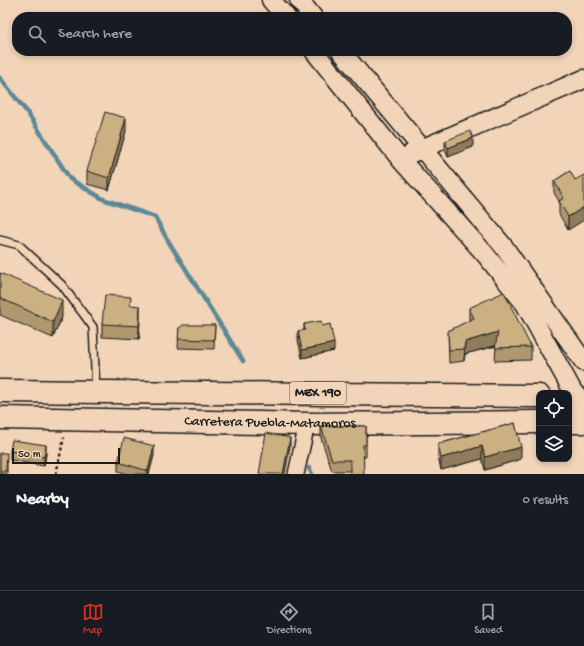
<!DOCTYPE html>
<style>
:root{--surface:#171b24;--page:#20242c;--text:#f1f3f6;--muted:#9ea1a6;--line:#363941;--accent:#d93025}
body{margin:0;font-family:"Gochi Hand",sans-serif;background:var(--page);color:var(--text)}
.controls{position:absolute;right:12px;bottom:12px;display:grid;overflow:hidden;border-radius:8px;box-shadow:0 2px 6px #0003}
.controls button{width:36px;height:36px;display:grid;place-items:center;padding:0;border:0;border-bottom:1px solid var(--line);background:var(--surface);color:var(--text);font:20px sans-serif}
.scale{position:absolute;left:12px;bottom:10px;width:108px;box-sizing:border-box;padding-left:4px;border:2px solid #1c1c1c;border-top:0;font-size:11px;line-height:14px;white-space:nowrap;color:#1c1c1c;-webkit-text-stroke:3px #f2d4b8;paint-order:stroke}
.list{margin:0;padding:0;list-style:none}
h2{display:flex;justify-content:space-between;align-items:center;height:52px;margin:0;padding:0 16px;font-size:17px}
h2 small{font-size:13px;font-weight:400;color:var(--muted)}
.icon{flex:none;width:22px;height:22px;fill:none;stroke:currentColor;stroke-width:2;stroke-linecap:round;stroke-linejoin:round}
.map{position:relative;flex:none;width:584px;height:474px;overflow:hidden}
.search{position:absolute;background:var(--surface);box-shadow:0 2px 6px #0003;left:12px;right:12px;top:12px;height:44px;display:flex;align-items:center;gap:10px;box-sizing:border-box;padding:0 14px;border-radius:16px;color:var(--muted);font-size:15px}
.sheet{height:116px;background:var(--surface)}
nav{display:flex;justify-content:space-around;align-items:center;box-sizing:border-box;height:56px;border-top:1px solid var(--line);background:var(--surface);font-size:11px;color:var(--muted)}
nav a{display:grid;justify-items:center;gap:2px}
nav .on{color:var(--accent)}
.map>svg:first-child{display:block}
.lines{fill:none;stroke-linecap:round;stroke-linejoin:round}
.stream{stroke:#5c8996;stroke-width:4.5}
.service-casing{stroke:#1c1c1c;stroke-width:10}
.minor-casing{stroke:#1c1c1c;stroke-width:18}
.tertiary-casing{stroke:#1c1c1c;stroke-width:21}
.primary-casing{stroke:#1c1c1c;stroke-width:25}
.path{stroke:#1c1c1c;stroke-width:2.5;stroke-dasharray:3 3;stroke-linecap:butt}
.service{stroke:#f2d4b8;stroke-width:7}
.minor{stroke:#f2d4b8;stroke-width:15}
.tertiary{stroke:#f2d4b8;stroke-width:18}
.primary{stroke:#f2d4b8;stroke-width:22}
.wall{fill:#af976f;stroke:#1c1c1c}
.shaded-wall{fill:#8e7b5a;stroke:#1c1c1c}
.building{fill:#cbb081;stroke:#1c1c1c}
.labels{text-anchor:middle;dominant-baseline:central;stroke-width:4;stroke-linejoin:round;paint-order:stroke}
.shield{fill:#f2d4b8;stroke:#5c534b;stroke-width:1}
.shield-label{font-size:13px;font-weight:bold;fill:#1c1c1c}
.street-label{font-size:14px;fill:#1c1c1c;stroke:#f2d4b8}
</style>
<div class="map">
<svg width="584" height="474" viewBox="0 0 584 474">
<rect width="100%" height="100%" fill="#f2d4b8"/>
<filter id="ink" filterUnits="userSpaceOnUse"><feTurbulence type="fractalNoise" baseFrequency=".025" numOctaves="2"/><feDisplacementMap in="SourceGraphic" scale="8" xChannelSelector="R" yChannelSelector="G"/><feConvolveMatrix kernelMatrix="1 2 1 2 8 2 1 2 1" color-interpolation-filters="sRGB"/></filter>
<g filter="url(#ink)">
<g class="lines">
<path class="stream" d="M0,78L27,112L70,179L103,199L155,217L167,239L243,361
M309,468L312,474"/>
<g class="service-casing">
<path id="service" d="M0,240L19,245L62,285L93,327L96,390"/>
</g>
<g class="minor-casing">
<path id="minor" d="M296,474L307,424"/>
</g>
<g class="tertiary-casing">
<path id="tertiary" d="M271,0L286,17
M299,0L313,17
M314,51L401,160L485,254L525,304L576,397
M341,51L504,247L584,362
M412,153L584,79"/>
</g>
<g class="primary-casing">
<g id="primary">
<path d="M0,391L539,396"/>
<path d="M576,397L584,411"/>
<path id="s1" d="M0,418L307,424L539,422"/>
<path d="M569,422H584"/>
</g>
</g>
<path class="path" d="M56,474L64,437"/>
<use href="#service" class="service"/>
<use href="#minor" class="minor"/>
<use href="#tertiary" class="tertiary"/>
<use href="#primary" class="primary"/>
</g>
<path class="wall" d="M126,131L109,190L87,184V171Z
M445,141L473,147L448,157L445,150Z
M570,171L568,230L559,214V201L554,193V181Z
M0,273L62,317L53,338L0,315Z
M131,305L140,318L139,339L102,337V324Z
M469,308L531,347V360L495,361L496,346L465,354L464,361L449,363L448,331L469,321Z
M304,324L322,326L334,351L302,358L298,340V331L304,330Z
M215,325L214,349L178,348L179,328Z
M515,423L521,459L485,470L482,459L441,470L438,457V444Z
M321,426H366V457H364L350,471H332L321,438Z
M10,451L46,454L44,466L10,460Z
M0,453L7,462V474H0Z
M154,455L149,474H128L118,471V462Z"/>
<path class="shaded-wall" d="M126,118V131L109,190V178Z
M473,138V147L448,157V148Z
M584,207V220L568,230V217Z
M62,300V317L53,338V322Z
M140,306V318L139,339V326Z
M498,332V345L465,354L464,361L465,342Z
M334,343V351L302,358V350Z
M290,438V447L285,474H283Z
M46,445V454L44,466V457Z
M154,446V455L149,474H148V471Z
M482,446V459L441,470V458Z
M521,447V459L485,470V457Z"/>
<path class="building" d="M105,112L126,118L109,178L87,171Z
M470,131L473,138L448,148L445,141Z
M570,171L575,180L584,175V207L568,217L559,201L564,198L554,181Z
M0,273L62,300L53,322L0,298Z
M504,292L531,347L495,348L498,332L465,342L464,349L449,350L448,331L474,318L469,308Z
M105,295L131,297L130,305L140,306L139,326L102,324Z
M321,321L322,326L330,324L334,343L302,350L298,331L305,330L304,324Z
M183,325H215L214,340L178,339L179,328Z
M515,423L521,447L485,457L482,446L441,458L438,444Z
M321,426H366V445H363L364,474H350V460H332Z
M266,433L290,438L283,474H259Z
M124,438L154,446L148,471L118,462Z
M12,440L46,445L44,457L10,451Z
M0,453H7L6,471H0Z"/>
</g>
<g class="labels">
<rect class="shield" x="290" y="382" width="56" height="22" rx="3"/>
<g class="shield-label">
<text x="318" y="393">MEX 190</text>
</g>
<g class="street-label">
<text stroke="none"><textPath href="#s1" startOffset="270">Carretera Puebla-Matamoros</textPath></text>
</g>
</g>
</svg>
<div class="controls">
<button><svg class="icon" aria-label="locate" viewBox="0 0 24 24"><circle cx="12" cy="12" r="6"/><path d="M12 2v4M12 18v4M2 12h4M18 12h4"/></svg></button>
<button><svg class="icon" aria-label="layers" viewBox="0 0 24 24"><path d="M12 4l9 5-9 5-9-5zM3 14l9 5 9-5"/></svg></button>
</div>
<div class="scale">50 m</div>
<div class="search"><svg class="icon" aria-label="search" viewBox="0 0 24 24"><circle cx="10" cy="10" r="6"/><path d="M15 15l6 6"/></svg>Search here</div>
</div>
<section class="sheet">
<h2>Nearby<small>0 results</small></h2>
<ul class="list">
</ul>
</section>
<nav>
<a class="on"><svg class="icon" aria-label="map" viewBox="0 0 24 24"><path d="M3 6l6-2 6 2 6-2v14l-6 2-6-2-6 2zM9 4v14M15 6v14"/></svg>Map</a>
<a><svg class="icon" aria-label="directions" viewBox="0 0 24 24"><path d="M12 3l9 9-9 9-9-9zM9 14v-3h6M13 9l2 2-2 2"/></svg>Directions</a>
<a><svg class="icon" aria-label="saved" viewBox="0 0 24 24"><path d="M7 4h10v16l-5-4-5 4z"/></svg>Saved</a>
</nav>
